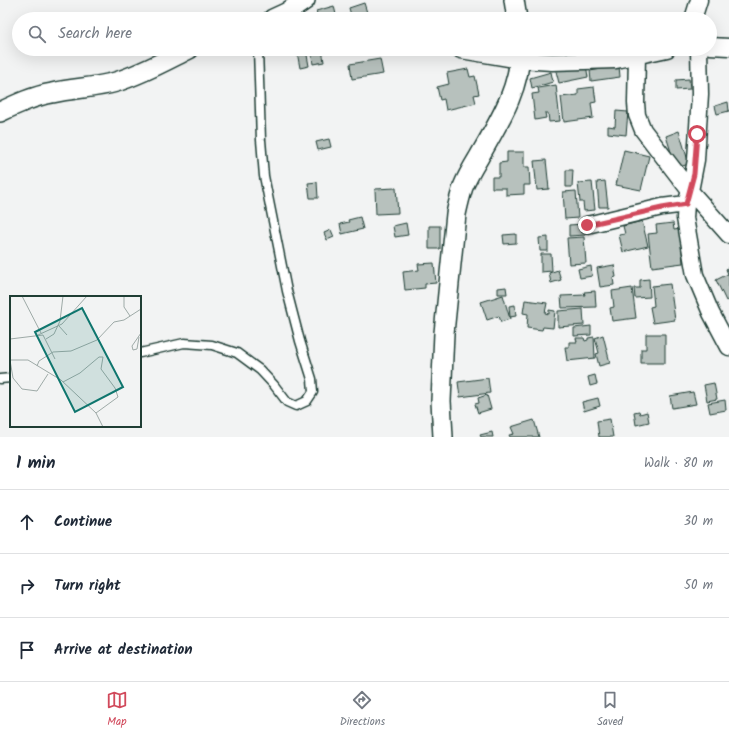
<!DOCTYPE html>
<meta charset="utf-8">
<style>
:root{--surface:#fff;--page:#f6f6f7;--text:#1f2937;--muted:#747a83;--line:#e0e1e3;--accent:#d1495b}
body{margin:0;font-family:Kalam,sans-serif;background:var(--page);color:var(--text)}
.stop{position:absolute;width:12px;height:12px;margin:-9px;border:3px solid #d1495b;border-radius:50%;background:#fff}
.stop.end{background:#d1495b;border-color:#fff;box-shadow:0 1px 4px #0008}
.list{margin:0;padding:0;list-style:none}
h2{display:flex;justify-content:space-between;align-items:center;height:52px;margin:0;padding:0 16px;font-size:17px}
h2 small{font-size:13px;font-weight:400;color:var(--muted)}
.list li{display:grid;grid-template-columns:26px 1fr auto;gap:12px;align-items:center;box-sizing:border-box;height:64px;padding:0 16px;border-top:1px solid var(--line)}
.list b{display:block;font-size:15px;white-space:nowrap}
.list em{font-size:13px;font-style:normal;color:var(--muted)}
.icon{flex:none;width:22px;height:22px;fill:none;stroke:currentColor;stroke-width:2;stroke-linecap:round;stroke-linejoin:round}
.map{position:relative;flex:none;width:729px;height:437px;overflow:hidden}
.search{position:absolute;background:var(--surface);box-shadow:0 4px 16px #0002;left:12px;right:12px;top:12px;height:44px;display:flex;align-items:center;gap:10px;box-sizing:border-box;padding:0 14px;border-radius:22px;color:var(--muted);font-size:15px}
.sheet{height:244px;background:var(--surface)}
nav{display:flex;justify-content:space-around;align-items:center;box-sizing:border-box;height:56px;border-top:1px solid var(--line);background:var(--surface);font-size:11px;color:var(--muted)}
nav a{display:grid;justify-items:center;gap:2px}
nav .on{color:var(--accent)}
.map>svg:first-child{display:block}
.building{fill:#b7c1bd;stroke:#1f3d34}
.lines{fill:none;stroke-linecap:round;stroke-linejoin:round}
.service-casing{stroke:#1f3d34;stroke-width:11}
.minor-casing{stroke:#1f3d34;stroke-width:19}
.tertiary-casing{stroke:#1f3d34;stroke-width:22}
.service{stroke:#fff;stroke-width:8}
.minor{stroke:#fff;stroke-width:16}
.tertiary{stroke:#fff;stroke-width:19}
.route{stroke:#d1495b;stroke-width:5}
.inset-road{fill:none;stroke:#9eaaa7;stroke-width:1}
.view{fill:#0f766e;fill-opacity:0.15;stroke:#0f766e;stroke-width:2}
.inset-edge{fill:none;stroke:#1f3d34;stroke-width:2}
</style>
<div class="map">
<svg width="729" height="437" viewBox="0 0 729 437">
<rect width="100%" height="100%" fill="#f2f3f3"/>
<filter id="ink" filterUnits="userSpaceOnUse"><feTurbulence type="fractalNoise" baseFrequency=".025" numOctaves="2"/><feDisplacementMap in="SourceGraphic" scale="8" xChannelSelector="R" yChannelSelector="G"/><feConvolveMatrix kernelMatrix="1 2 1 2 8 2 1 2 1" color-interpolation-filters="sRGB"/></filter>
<g filter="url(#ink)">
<path class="building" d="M364,3L369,19H352L349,8Z
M334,6L337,19H319L316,11Z
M311,49H322L324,62L313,64Z
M306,50L309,66L300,68L297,52Z
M380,59L383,74L352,79L350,64Z
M586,65L588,77L559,83L556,71Z
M619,66L620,77L591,81L590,71Z
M468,69L470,77L475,76L479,94L474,95L476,103L446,110L444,99L440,100L437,87L449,84L447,73Z
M551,72L553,82L532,88L530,78Z
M689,79L690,89L676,90V80Z
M556,85L560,121L549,122L548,113H545L546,118L535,120L532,94L539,93L538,88Z
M594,87L596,102L591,103L593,118L564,122L561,97L578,95V89Z
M728,102L729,111L717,114L715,106Z
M616,111L628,112L626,135L608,133V126L615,127Z
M679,131L689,164L676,168L666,136Z
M329,139L331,147L318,150L316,142Z
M624,150L649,156L641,190L616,185Z
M507,152H524V167H529L530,185H524V194L506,195V188H492V177H499V163L507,162Z
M546,160L549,189L537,190L534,161Z
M566,170H573L572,187H566Z
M605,181L608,207H599L597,182Z
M317,182L318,198H310L308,183Z
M592,182L595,210L584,211L583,202H580L578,183Z
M396,188L398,213L376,214L375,189Z
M576,191L578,218L565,219L563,192Z
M360,217L363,229L342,234L340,224L349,222L348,220Z
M642,221L648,246L623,252L619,235L625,234L623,226Z
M406,223L408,235L395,237L393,226Z
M673,223L674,230L680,229L683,263L652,267L648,234L657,233L656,225Z
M584,224L585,235L569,236V225Z
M429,226H440V249H429Z
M331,230L334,237L327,240L324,233Z
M516,234V243L504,244L503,235Z
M548,237V251H540L539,238Z
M584,237L586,263L569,264L567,238Z
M541,254H551L552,271L541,272Z
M434,263L436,283L425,284V288L405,290L403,272L419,270L418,264Z
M614,265L616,277L613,278L614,285L600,287L597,268Z
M591,266L592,276L580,278L578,269Z
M729,267V299L726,301L716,280L728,274L726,269Z
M558,270L561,280L551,283L549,273Z
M649,279L650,297L635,298L634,288H640V280Z
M670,284L675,320L653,323L650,307L654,306L652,286Z
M506,287L507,294H498V288Z
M632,288L636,318L612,321L610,308L614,307L612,291Z
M595,291L596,307L562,308L561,296L585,295L584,292Z
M503,295L510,319L501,322L499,316L487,320L481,302Z
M525,300L547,303L545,313L549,314V310L555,311L553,328L543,327L542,330L527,328L528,314L523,313Z
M515,305L516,316L510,317L509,306Z
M583,309L584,325L558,327V311Z
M591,326V335L574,336V328Z
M646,334H665V363H641V349H646Z
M603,335L610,363L599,366L596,354L599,353L595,338Z
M594,337L595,358L567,361L565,347H569V342H577L576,338H584L585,341L588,340V338Z
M595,375L597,384L590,386L588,377Z
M488,378L490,393L460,397L458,382Z
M714,383L717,399L707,401L704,385Z
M693,392L696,404L672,408L670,396Z
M487,395L491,409L478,413L475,404L479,403L478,398Z
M598,398L600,406L584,411L582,402Z
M725,400L726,410L710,413L708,403Z
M639,411L640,414L647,412L649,422L636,425L634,412Z
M610,419L613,437H599L597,421Z
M534,420L539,437H510L509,435L514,434L511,427Z
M492,432L493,437H481L480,435Z"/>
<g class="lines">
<g class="service-casing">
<path id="service" d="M140,353L184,343L212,345L237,353L260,370L274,385L287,402L296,406L307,401L313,392L312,379L300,341L287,291L264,176L261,140L258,49
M0,379L11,378"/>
</g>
<g class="minor-casing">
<path id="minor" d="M693,19L699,0
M710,46L729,47
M699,49L700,94L696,160L690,191L686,204L685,218L695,275L711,313L729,347
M461,50L520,60L552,62L616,60L667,49
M637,56L636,103L637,115L643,130L690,191L729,235
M587,225L662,207L686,204"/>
</g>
<g class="tertiary-casing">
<path id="tertiary" d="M514,0L517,19
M273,19L286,13L305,0
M0,112C17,104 34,96 52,93C73,88 95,88 116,82C142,74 165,61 189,49
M443,437L441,401L444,333L456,214C458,205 460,196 463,187C467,177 473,167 479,157C497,125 521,88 520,49"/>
</g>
<use href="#service" class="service"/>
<use href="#minor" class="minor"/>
<use href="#tertiary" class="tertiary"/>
</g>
</g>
<g class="lines" filter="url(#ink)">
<path class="route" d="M587,225L662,208L686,204L694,174L697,134"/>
</g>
<g transform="translate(10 296)">
<rect width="131" height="131" fill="#f2f3f3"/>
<path class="inset-road" d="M12,0L31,37M114,0V11L120,20M49,30L57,39M28,39L52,28L77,0M129,41L127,53L123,54L122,50L131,37M0,43L33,39L45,63M36,43L44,38L50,25L53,0M0,64H18L51,84L86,117L93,131M0,64L3,82L12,93L27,95L38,78M27,70L29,65L43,56L61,55L87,44L104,26L114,24L131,13M53,86L70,77L89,61H93L91,73L105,92L108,101L86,117"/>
<path class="view" d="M72,12L113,91L65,116L25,36Z"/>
<rect width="131" height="131" class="inset-edge"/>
</g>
</svg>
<div class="stop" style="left:697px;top:134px"></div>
<div class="stop end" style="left:587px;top:225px"></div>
<div class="search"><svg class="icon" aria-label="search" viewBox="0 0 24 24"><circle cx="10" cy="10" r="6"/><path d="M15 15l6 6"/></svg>Search here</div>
</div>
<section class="sheet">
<h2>1 min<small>Walk · 80 m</small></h2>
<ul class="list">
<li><svg class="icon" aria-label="ahead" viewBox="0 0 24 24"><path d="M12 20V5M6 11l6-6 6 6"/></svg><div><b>Continue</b></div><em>30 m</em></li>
<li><svg class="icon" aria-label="right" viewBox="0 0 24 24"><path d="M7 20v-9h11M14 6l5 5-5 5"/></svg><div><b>Turn right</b></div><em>50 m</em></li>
<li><svg class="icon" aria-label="arrive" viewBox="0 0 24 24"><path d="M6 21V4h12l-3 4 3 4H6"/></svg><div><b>Arrive at destination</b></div></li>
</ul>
</section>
<nav>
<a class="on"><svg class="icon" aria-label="map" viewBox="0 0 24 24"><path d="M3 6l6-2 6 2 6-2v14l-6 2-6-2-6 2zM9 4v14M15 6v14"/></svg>Map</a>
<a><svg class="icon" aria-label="directions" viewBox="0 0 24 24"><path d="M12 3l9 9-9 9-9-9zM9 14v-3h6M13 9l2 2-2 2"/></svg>Directions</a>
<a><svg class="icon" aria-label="saved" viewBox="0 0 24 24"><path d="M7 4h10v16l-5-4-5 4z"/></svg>Saved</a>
</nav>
